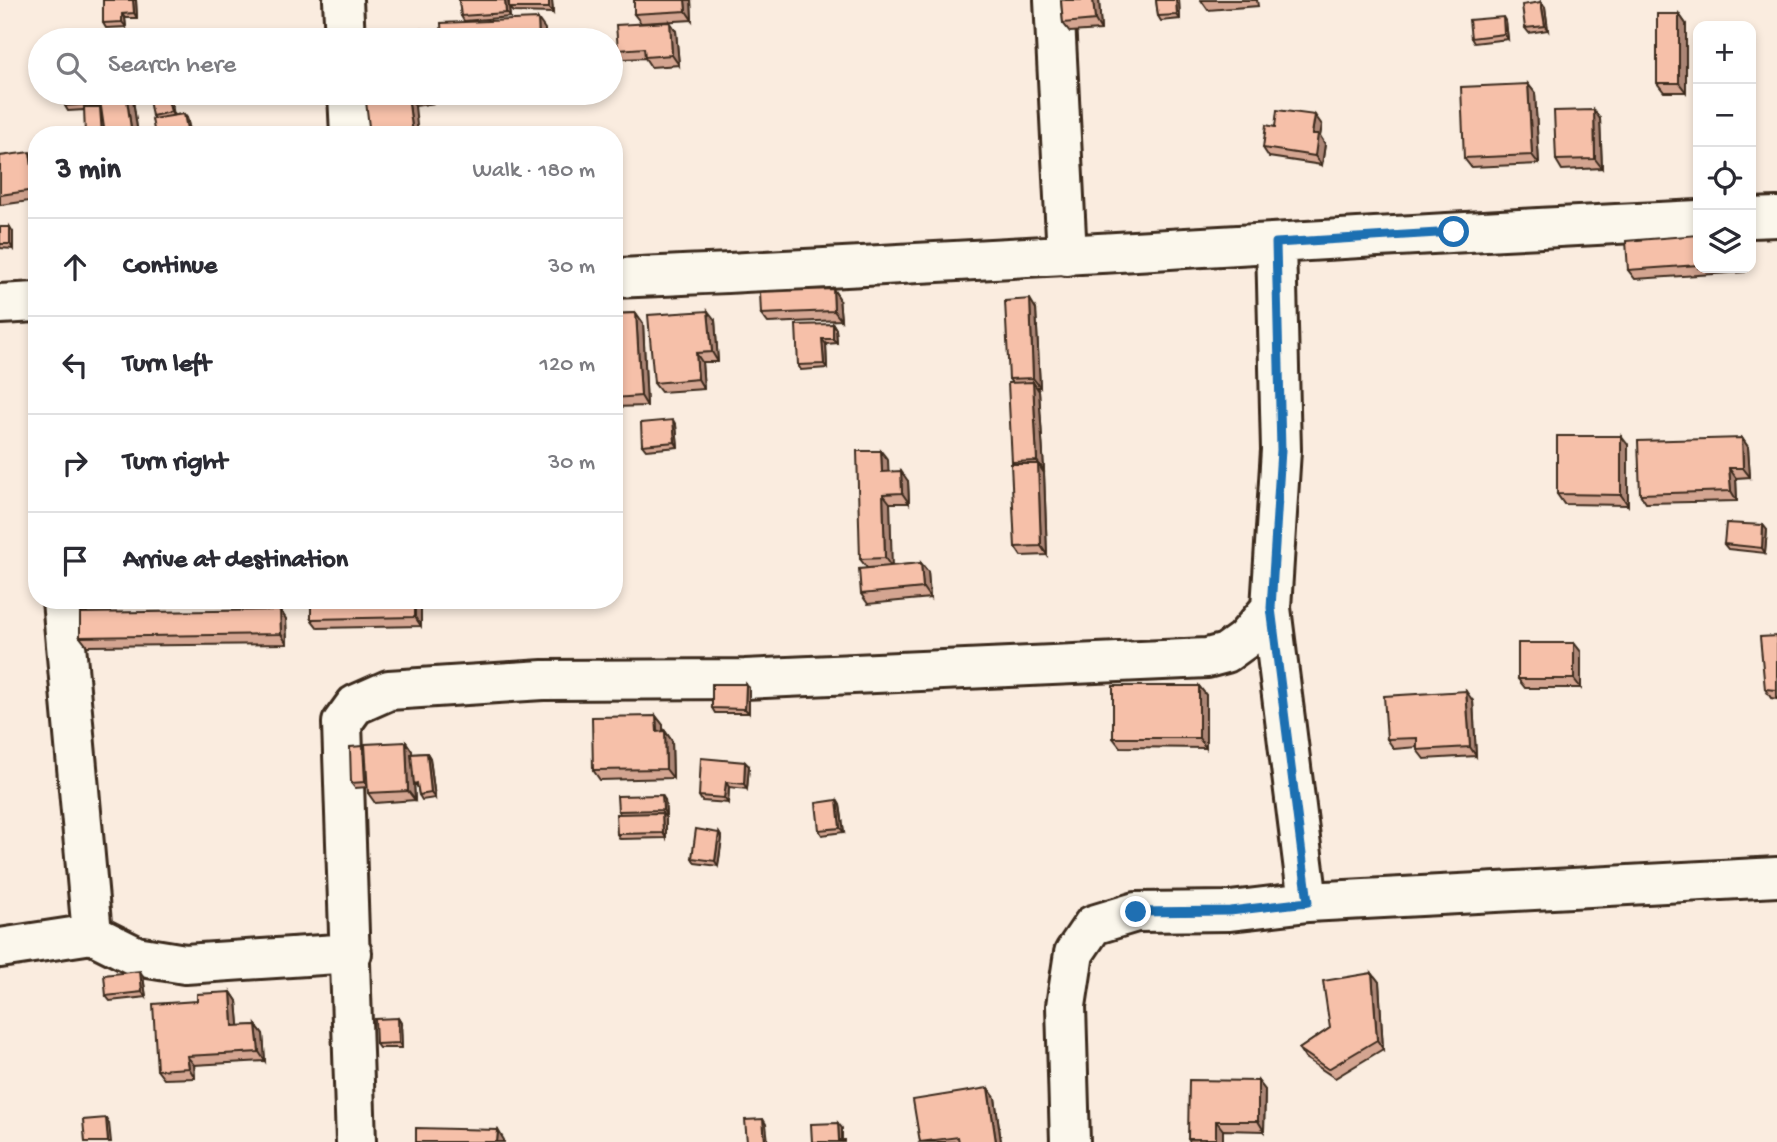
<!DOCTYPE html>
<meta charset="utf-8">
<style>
:root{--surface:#fff;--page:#f2f2f3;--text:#2b2b33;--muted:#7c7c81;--line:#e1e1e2}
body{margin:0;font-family:"Gochi Hand",sans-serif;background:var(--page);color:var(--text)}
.controls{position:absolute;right:21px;top:21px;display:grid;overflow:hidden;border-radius:14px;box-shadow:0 4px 10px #0003}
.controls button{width:63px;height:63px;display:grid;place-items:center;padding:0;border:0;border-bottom:2px solid var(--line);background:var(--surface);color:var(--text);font:35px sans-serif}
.stop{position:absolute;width:21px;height:21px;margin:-16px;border:5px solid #1f6fb2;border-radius:50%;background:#fff}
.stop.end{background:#1f6fb2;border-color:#fff;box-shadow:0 2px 7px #0008}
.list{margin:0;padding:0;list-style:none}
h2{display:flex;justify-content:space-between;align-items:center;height:91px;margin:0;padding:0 28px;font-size:30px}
h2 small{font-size:23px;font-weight:400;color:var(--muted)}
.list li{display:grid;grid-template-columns:46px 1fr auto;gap:21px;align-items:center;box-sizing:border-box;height:98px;padding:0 28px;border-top:2px solid var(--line)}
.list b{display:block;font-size:26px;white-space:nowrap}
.list em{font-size:23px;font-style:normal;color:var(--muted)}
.icon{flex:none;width:38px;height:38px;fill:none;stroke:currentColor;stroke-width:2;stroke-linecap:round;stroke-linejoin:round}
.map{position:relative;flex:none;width:1777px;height:1142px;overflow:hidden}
.search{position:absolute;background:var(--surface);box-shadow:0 4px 10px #0003;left:28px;top:28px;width:595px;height:77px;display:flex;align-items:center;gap:18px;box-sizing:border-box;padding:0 24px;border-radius:38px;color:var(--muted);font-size:26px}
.panel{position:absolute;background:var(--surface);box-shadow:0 4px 10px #0003;left:28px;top:126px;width:595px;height:483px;border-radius:28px}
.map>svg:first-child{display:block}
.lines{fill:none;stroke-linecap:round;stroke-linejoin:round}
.minor-casing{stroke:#3b2a1e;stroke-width:44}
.minor{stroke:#fbf7ec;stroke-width:38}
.wall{fill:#d4a591;stroke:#3b2a1e;stroke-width:2}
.shaded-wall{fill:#ac8676;stroke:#3b2a1e;stroke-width:2}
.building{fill:#f6c0a9;stroke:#3b2a1e;stroke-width:2}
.route{stroke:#1f6fb2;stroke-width:9}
</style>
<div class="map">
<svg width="1777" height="1142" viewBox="0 0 1777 1142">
<rect width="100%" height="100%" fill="#faecdf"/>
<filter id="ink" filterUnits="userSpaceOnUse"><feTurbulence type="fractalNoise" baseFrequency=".0143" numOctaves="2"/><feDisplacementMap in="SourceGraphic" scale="14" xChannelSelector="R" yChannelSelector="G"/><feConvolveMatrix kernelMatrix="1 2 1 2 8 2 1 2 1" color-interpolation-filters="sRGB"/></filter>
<g filter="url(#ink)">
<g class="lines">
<g class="minor-casing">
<path id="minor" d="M343,0L345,40
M1054,0L1067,256
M348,93L350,135
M1751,218L1777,217
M614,278C976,263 1337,237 1698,220
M0,304L37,302
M62,600L92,934
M1308,902L1777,877
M0,948L92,934L136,956L185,964L352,953
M356,1142L342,723L355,705L389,690L543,680L745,679L1207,658L1226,653L1244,640L1271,608L1281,450L1276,243
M1070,1142L1066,1006L1074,953L1093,925L1136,912L1230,911L1308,902L1271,608"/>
</g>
<use href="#minor" class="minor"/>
</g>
<path class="wall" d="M136,0L137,18H125L126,27L106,28L103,23Z
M459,0H508L510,17L464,21L461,16Z
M509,0H552L553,13L513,12L509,8Z
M691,0L692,20L641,23L634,14Z
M1061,0H1099L1101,30L1070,32L1063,23Z
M1156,0H1179L1180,19L1161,21L1158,16Z
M1201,0H1257L1258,6L1208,10Z
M1541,2L1545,7L1548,30L1529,33L1525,28Z
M1679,14L1686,24V92H1664L1657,83Z
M670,22L676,31L679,65L651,67L645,58L624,59L618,50Z
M1506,22L1508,39L1474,43L1471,38Z
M1528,84L1535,93L1539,164L1471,167L1464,158Z
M64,93H132L138,135L84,110L68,111L65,106Z
M365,93H435L436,103L415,106Z
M171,100L174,115L184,114L187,118L191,135H155L154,119L152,116Z
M1600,119L1602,168L1562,170L1556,160Z
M1322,125L1320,136L1325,144L1322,165L1269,157L1263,148L1275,127Z
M0,156L36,162L37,200L0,205Z
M0,227L13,232V249L0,248Z
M1698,235V268H1744L1745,272L1635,279L1628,270Z
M833,289L839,298L841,320L768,323L761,314Z
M1036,309L1040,387H1037L1039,391L1044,470H1042L1044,473L1047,555L1021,556L1015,547L1014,464L1012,462V383L1009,379Z
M636,313L643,323L647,406L614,407V314Z
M715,320L718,362H702L704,389L661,392L654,383Z
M833,324L836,329L837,343L826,344L827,368L801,370L798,365Z
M676,425L678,447L646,450L642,445Z
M1742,438L1748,447L1750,477L1736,478L1737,501L1646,503L1640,494Z
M1628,445V505L1564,504L1557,494Z
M888,460V472L908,481L909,503H890L891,566L921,563L928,572L930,598L868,604L861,594L867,568L860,559Z
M1763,525L1767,530L1765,553L1728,549L1724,544Z
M421,608V626L318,628L311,619Z
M280,610L286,619L287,644L87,646L80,637Z
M1777,636V699L1771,698L1765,689Z
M1574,643L1581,652V688H1525L1518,679Z
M1199,686L1206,695V748L1120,747L1113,738Z
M749,688V713H715L712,708Z
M1473,701L1476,756L1424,759L1417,750V747L1394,749L1387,739Z
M656,716L663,725V731H665L672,741L673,778L600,780L593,770Z
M406,742L412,751V754L427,753L430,758L435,798L422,800L419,795L418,788L414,781L415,800L375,803L368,793V787L355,788L351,783L363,746L366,750Z
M749,766L747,789L729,787L728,803L702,801L699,796Z
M665,800L666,815H664L666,818V838L620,839L617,834L620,814L618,811Z
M837,800L840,805L844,832L822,835L819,830Z
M719,833L722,838L718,866L695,863L692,858Z
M1372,973L1379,982L1383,1049L1335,1078L1305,1058L1299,1049L1330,1028Z
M143,976L146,997L110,1001L106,996Z
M231,992L237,1001L239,1026L256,1025L263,1034L265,1061L194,1065L195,1078L164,1079L157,1070L197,1001Z
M398,1018L401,1023L402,1048H379L376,1044Z
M1258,1081L1265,1090L1264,1131L1223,1130V1142H1190L1188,1139Z
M988,1088L995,1098L1001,1142H920Z"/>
<path class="shaded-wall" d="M133,0H136L137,18L134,13Z
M505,0H508L510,17L506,13Z
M549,0H552L553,13L549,8Z
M685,0H691L692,20L686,11Z
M1093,0H1099L1101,30L1095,20Z
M1176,0H1179L1180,19L1177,15Z
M1541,2L1545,7L1548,30L1545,26Z
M122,14L125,18L126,27L122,22Z
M1679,14L1686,24V92L1679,83Z
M1503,17L1506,22L1508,39L1504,34Z
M538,19L545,29V40H539Z
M670,22L676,31L679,65L672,55Z
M423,31L430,40H424Z
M1528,84L1535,93L1539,164L1532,155Z
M96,93H100V107L103,111L105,135H102L100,109L97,104Z
M126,93H132L138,135H132Z
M430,93H435L436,103L430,94Z
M167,96L171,100L174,117L171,112Z
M408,96L415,106L418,135H413Z
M1594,110L1600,119L1602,168L1595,159Z
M184,114L187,118L191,135L188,134Z
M1315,115L1322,125L1320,136L1325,144L1322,165L1315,156L1312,134Z
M30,152L36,162L37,193L35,190Z
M10,227L13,232V249L10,244Z
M833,289L839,298L841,320L834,311Z
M1030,299L1036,309L1040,387L1033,378Z
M708,311L715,320L718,362L712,352Z
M636,313L643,323L647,406L641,396Z
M833,324L836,329L837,343L833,339Z
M822,339L826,344L827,368L824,364Z
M696,353L702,362L704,389L698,379Z
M1033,382L1039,391L1044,470L1037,461Z
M673,420L676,425L678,447L675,442Z
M1621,436L1628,445V505L1621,495Z
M1742,438L1748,447L1750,477L1743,468Z
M881,451L888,460L889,481L882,472Z
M1038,464L1044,473L1047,555L1041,546Z
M1729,468L1736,478L1737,501L1731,491Z
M901,471L908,481L909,503L902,493Z
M883,494L890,503L892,568L885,558Z
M1763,525L1767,530L1765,553L1762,548Z
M921,563L928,572L930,598L923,588Z
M415,600H416L421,608V626L415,617Z
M280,610L286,619L287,644L281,634Z
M1574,643L1581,652V688L1574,679Z
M746,684L749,688V713L745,709Z
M1199,686L1206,695V748L1199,738Z
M1466,691L1473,701L1476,756L1470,747Z
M656,716L663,725V741L657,732Z
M665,731L672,741L673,778L666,769Z
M406,742L412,751L415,800L408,791Z
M363,746L367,751L368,787L365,782Z
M427,753L430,758L435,798L431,793Z
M745,762L749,766L747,789L744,784Z
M726,782L729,787L728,803L724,798Z
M662,795L665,800L666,815L663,810Z
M837,800L840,805L844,832L840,828Z
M662,813L666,818V838L663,833Z
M719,833L722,838L718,866L715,861Z
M140,971L143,976L146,997L142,992Z
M1372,973L1379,982L1383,1049L1377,1040Z
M231,992L237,1001L240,1035L233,1026Z
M398,1018L401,1023L402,1048L399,1043Z
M256,1025L263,1034L265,1061L259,1052Z
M187,1056L194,1065L195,1078L189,1068Z
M1258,1081L1265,1090L1264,1131L1258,1121Z
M988,1088L995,1098L1001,1142H996Z
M106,1118L109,1123L111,1142H108Z
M763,1119L766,1124L768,1142H765Z
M1216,1121L1223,1130V1142H1218L1216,1139Z
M838,1123L842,1128V1142L839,1140Z
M498,1130L504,1140V1142H497Z"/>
<path class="building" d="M103,0H133L134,13L122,14V22L103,23Z
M459,0H505L506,13L461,16Z
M509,0H549V8H509Z
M634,0H685L686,11L634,14Z
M1061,0H1093L1095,20L1063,23Z
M1156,0H1176L1177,15L1158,16Z
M1541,2L1545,26L1525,28L1522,5Z
M1657,14H1679V83H1657Z
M1503,17L1504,34L1471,38L1469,20Z
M538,19L539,40H442L441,23Z
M670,22L672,55L645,57L644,48L618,50L616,25Z
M423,31L424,40H369V32Z
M259,34L278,37V40H258Z
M1528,84L1532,155L1464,158L1461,87Z
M64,93H96L97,104L65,106Z
M99,93H126L132,135H105Z
M365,93H430V94L408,96L413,135H370Z
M167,96L171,112L152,116L149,100Z
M84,107H100L102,135H85Z
M1277,110L1315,115L1312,134H1318L1315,156L1263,148L1266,125L1275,127Z
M1594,110L1595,159L1556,160L1554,111Z
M184,114L188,134L182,135H155L152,119Z
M30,152L35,190L0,195V156Z
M0,227H10V244H0Z
M1698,235V265L1628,270L1626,241Z
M833,289L834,311L761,314L760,292Z
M1030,299L1033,378L1009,379L1005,301Z
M708,311L712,352L696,353L698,379L654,383L648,315Z
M636,313L641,396L614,398V314Z
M833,324V339H822L824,364L798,365L796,325Z
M1033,382L1037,461L1012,462L1008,383Z
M673,420L675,442L642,445L641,423Z
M1557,436H1621V495L1557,494Z
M1742,438L1743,468H1729L1731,491L1640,494L1638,441Z
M857,451H881L882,472L901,471L902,493L883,494L885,558L860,559Z
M1011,464H1038L1041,546L1015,547Z
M1726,523L1763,525L1762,548L1724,544Z
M921,563L923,588L861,594L859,569Z
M311,600H415V617L311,619Z
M280,610L281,634L80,637V613Z
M1777,636V690L1765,689L1760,637Z
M1518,643H1574V679H1518Z
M712,684H746L745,709L712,708Z
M1113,686H1199V738H1113Z
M1466,691L1470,747L1417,750V738L1387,739L1384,696Z
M656,716L657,732L665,731L666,769L593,770L592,717Z
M406,742L408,791L368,793L365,744Z
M363,746L365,782L351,783L350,747Z
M427,753L431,793L419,795L417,783L414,784L411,754Z
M701,758L745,762L744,784L726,782L724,798L699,796Z
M662,795L663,810L618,811L617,796Z
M837,800L840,828L819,830L816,803Z
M662,813L663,833L617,834L616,814Z
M696,829L719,833L715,861L692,858Z
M140,971L142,992L106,996L104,975Z
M1372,973L1377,1040L1328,1069L1299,1049L1330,1028L1323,981Z
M231,992L233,1026L256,1025L259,1052L187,1056L189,1068L157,1070L153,1004L197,1001V994Z
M398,1018L399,1043L376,1044L375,1019Z
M1189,1080L1258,1081V1121H1216V1139H1188Z
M988,1088L996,1142H959L958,1137L920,1142L913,1100Z
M106,1118L108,1142H85L83,1120Z
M763,1119L765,1142H747L745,1120Z
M838,1123L839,1140H845V1142H812L811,1124Z
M416,1128L498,1130L497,1142H416Z"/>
</g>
<g class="lines" filter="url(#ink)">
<path class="route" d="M1136,912L1230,911L1308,902L1271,608L1281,450L1276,243L1454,232"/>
</g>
</svg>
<div class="controls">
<button>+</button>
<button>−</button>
<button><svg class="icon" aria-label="locate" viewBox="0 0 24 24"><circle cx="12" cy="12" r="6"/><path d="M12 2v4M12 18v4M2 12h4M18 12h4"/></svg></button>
<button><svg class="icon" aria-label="layers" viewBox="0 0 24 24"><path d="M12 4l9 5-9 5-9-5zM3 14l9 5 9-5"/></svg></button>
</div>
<div class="stop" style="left:1454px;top:232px"></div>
<div class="stop end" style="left:1136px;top:912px"></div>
<div class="search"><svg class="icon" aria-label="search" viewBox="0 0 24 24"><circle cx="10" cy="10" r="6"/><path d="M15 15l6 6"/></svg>Search here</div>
<section class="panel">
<h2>3 min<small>Walk · 180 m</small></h2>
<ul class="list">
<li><svg class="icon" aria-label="ahead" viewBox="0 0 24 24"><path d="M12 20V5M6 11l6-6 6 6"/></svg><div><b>Continue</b></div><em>30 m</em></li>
<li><svg class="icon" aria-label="left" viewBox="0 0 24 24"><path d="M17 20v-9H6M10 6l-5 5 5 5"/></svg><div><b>Turn left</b></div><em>120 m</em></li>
<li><svg class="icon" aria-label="right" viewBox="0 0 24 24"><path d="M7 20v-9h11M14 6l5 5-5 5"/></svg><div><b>Turn right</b></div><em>30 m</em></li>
<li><svg class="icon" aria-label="arrive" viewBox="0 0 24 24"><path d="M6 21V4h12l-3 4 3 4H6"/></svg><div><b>Arrive at destination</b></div></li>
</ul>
</section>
</div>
